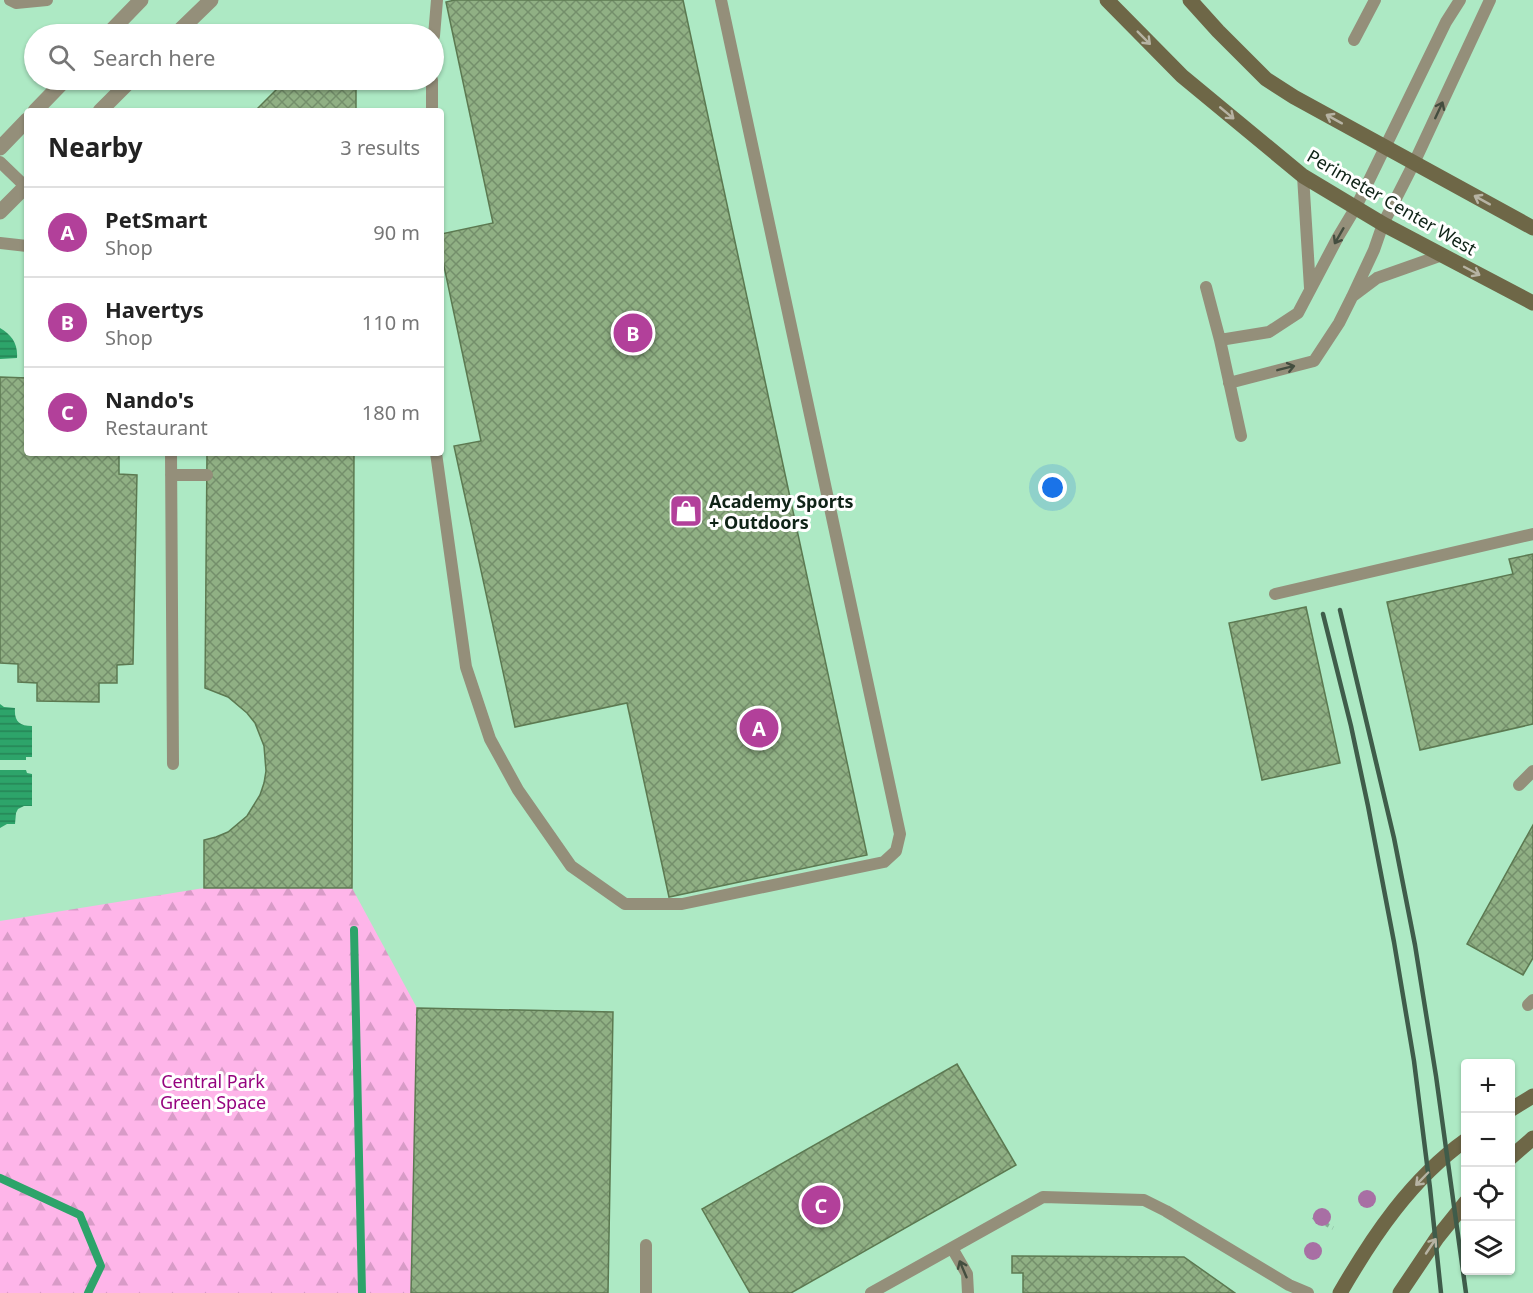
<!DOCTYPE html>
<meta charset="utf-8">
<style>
:root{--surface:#fff;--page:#f6f6f6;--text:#222;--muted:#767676;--line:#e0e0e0;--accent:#b2409a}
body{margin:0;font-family:"Noto Sans",sans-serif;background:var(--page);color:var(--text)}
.controls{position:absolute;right:18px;bottom:18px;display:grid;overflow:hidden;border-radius:6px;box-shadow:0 2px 4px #0004}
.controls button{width:54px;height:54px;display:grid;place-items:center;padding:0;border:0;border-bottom:2px solid var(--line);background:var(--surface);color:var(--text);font:30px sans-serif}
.you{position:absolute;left:1053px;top:488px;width:21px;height:21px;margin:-15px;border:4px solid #fff;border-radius:50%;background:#1a73e8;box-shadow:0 0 0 9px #1a73e833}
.badge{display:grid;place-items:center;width:39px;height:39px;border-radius:50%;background:var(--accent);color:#fff;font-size:20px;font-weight:700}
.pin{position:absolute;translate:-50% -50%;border:3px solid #fff;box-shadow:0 2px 6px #0006}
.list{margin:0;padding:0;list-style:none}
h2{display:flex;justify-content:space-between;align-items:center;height:78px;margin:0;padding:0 24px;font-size:26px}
h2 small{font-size:20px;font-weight:400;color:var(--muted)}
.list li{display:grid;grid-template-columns:39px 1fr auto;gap:18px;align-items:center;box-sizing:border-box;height:90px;padding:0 24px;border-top:2px solid var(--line)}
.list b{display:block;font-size:22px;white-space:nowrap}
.list p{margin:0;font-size:20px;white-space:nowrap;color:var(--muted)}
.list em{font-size:20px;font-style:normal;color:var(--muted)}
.icon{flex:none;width:33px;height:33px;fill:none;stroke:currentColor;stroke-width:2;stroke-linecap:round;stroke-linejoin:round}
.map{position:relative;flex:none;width:1533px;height:1293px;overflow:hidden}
.search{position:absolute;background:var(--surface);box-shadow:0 2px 4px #0004;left:24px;top:24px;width:420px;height:66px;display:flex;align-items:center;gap:15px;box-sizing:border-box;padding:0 21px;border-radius:33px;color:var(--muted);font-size:22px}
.panel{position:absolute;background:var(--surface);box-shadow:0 2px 4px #0004;left:24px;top:108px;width:420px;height:348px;border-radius:6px}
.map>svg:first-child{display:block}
.built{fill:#ade9c4;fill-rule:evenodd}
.forest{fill:url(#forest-firs)}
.water{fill:url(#water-rules)}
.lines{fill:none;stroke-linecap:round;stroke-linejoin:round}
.stream{stroke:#2da46a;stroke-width:8}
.building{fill:url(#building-cross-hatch);stroke:#5c7951;stroke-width:1.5}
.path{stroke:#83ad93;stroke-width:4;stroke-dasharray:3 4.5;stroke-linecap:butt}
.service{stroke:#948f7a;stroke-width:12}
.tertiary{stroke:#948f7a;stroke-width:15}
.secondary{stroke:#6e6747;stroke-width:15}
.rail{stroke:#3f5c4a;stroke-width:4.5}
.tree{fill:#a86fa4}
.oneway{stroke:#b6b3a3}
.oneway2{stroke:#444e3f}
.labels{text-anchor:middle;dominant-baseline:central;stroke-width:6;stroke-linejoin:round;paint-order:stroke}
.street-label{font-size:18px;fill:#0f2317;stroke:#fff}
.poi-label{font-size:18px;font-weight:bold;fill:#0f2317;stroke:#fff;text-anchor:start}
.park-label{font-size:18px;fill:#95037e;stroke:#fff}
</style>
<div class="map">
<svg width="1533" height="1293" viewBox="0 0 1533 1293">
<defs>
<pattern id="forest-firs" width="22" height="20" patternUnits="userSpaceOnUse" patternTransform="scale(1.5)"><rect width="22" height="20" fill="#feb5e9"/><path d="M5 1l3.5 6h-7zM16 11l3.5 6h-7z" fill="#d89bc7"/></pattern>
<pattern id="water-rules" width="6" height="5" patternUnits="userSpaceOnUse" patternTransform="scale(1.5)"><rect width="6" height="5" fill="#2da46a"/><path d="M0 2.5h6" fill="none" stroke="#258556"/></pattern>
<pattern id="building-cross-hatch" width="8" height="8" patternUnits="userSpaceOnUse" patternTransform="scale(1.5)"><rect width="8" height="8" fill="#90b084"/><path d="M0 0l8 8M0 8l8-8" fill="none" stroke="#748f6b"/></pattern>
</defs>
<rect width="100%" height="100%" fill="#bff3d2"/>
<path class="built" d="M0,0H1533V1293H0ZM34,34H434V80H34ZM27,111H441V453H27ZM1466,1064H1510V1270H1466Z"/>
<path class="forest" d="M204,888H352L417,1008L411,1293H0V921Z"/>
<path class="water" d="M0,328C12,335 18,344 17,358L0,359Z
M0,704L4,707L15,708C14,721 19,726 32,726V757H26V760H0Z
M0,770H26L27,773L32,774V806H24L18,809L16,813L15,824H7L0,828Z"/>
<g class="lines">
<path class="stream" d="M354,930L362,1293
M0,1178L80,1215L101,1266L88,1293"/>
</g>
<path class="building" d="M455,0H683L867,855L669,897L627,703L515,727L454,446L481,441L441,252V234L493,223L446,2Z
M356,81V111H255L281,85Z
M0,377L27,378V453L119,454V474L137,475L133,664L117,665V683H99V702L37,701V683L18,682V664L0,663Z
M207,453H354L352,888H204V840L216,837L228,832L247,816L260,795L264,783L266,771L264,746L255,723L247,713L228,697L205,688Z
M1533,554V724L1420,750L1387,602L1513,574L1509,559Z
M1306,607L1340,763L1262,780L1229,623Z
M1533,825V958L1523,975L1467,944Z
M417,1008L613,1012L608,1293H411Z
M957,1064L1016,1165L791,1293H750L702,1209Z
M1012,1256L1184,1257L1235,1293H1023V1273H1012Z"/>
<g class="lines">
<path class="path" d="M1313,1217L1333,1228"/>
<path class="service" d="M10,0L16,3L47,0
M434,36L437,0
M1354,40L1375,0
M432,111V80
M0,162L27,188
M1303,176L1310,288
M0,243L27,246
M1206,287L1220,340L1241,436
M1353,296L1377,278L1442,255
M1220,340L1269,332L1298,313L1338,237L1356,207L1446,22L1460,0
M1229,383L1314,361L1339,323L1352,297L1374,250L1383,224L1414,163L1490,0
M171,453L173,764
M436,453L466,667L490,739L518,790L571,866L625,904H682L884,862L896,851L900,834L721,0
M171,475H207
M1275,594L1533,534
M1519,785L1533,771
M1528,1005L1533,1000
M952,1248L967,1274L968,1293
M646,1293V1245
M871,1293L1043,1197L1144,1200L1166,1211L1289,1285L1308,1293"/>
<path class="tertiary" d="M108,34L141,0
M176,34L211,0
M35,111L65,80
M100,111L131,80
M0,148L27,120
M0,212L27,185"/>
<path class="secondary" d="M1107,0L1182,76L1303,176L1383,224L1533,303
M1190,0L1218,31L1266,79L1294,97L1533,228
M1510,1110L1533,1096
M1510,1158L1533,1138
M1340,1293C1373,1236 1411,1179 1466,1140
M1400,1293L1437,1238L1466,1202"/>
<path class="rail" d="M1340,610L1394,838L1415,945L1436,1076L1466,1293
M1323,614L1351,726L1368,806L1394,942L1414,1061L1430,1188L1441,1293"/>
</g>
<g class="tree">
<circle cx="1367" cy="1199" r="9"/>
<circle cx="1322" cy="1217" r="9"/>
<circle cx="1313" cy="1251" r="9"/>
</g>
<defs><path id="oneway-shaft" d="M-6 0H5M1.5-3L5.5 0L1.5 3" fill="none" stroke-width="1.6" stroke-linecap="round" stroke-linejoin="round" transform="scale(1.5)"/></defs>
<g class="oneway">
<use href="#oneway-shaft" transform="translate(1144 38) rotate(45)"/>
<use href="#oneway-shaft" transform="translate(1227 113) rotate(40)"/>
<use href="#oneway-shaft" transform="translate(1334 119) rotate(-151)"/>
<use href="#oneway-shaft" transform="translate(1482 200) rotate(-151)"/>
<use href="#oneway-shaft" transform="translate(1472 271) rotate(28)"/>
<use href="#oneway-shaft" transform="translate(1422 1179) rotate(134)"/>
<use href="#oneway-shaft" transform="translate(1431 1246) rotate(-56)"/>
</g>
<g class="oneway2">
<use href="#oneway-shaft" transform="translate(1439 110) rotate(-65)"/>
<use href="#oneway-shaft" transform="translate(1339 236) rotate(120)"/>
<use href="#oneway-shaft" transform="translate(1286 368) rotate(-14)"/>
<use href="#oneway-shaft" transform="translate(963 1269) rotate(-113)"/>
</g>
<defs>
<g id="shop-square" transform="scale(1.725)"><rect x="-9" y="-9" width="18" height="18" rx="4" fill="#b2409a" stroke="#fff"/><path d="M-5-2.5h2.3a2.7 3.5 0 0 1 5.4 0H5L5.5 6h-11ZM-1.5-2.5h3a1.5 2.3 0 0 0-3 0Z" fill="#fff"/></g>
</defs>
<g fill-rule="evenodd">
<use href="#shop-square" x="686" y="511"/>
</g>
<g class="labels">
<g class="street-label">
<text transform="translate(1392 202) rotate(30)">Perimeter Center West</text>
</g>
<g class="poi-label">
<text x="709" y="501">Academy Sports<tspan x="709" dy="21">+ Outdoors</tspan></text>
</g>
<g class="park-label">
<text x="213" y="1081">Central Park<tspan x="213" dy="21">Green Space</tspan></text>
</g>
</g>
</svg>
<div class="controls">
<button>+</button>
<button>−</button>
<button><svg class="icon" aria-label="locate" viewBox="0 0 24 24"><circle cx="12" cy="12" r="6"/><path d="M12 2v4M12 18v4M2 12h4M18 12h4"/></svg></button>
<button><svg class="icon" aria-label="layers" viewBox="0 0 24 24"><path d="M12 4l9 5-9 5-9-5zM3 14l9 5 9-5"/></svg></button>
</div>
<div class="you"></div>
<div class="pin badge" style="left:759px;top:728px">A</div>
<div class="pin badge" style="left:633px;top:333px">B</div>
<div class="pin badge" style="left:821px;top:1205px">C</div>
<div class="search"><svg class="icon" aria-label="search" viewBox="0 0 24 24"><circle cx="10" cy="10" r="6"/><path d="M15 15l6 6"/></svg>Search here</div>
<section class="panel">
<h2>Nearby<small>3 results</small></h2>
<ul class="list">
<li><span class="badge">A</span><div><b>PetSmart</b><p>Shop</p></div><em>90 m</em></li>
<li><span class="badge">B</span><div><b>Havertys</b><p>Shop</p></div><em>110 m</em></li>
<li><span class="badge">C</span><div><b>Nando's</b><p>Restaurant</p></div><em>180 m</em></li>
</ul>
</section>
</div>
